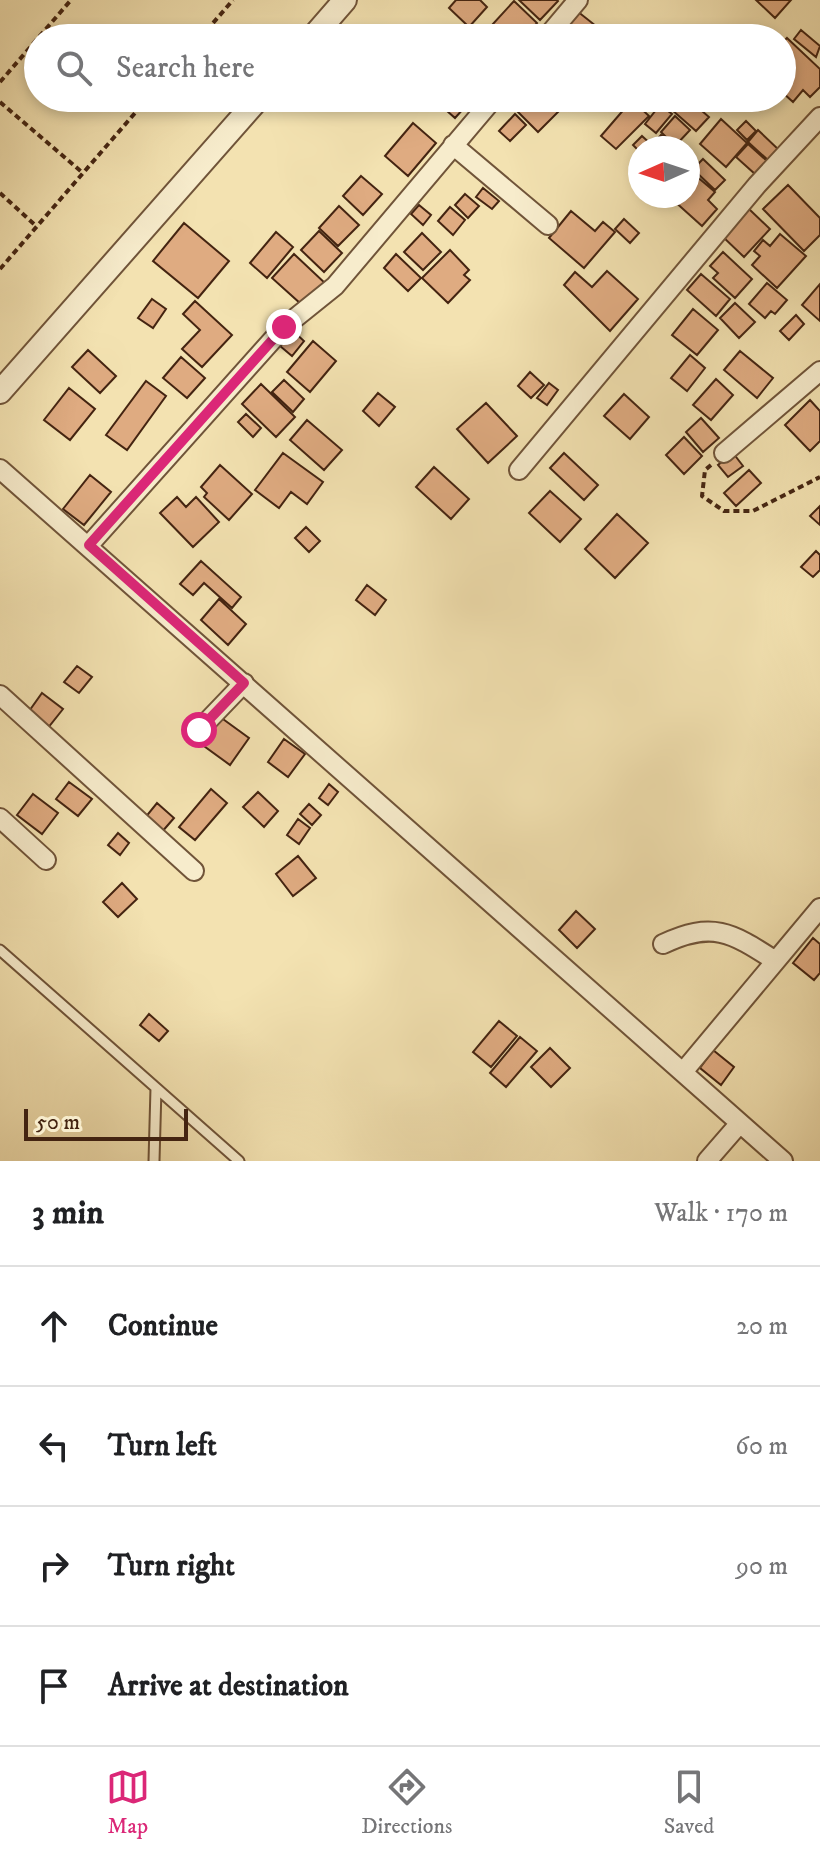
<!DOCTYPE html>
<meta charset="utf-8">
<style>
:root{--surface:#fff;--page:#f2f2f2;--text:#202124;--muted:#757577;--line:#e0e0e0;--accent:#db2777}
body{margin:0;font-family:"IM FELL DW Pica",serif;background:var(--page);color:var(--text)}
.compass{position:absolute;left:628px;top:136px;width:72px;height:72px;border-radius:50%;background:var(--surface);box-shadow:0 4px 12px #0003;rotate:267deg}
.scale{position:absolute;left:24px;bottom:20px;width:164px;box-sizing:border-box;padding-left:8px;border:4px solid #442411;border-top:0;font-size:22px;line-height:28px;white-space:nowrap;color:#442411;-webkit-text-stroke:6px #f7eccc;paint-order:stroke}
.stop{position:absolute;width:24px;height:24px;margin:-18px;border:6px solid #db2777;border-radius:50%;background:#fff}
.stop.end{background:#db2777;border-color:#fff;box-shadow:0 2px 8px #0008}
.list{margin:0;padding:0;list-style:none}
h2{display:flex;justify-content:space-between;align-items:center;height:104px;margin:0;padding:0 32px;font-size:34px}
h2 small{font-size:26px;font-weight:400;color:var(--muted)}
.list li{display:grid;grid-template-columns:52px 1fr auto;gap:24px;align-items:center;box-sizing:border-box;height:120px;padding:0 32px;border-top:2px solid var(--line)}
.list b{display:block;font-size:30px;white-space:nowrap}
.list em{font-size:26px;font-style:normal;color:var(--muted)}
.icon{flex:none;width:44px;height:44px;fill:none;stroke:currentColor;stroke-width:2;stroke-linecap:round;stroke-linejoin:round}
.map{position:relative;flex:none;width:820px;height:1161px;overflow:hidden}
.search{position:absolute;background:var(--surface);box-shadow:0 4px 12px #0003;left:24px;right:24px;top:24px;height:88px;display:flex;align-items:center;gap:20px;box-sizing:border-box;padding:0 28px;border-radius:44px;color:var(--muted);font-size:30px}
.sheet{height:584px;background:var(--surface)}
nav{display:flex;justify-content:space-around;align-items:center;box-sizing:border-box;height:112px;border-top:2px solid var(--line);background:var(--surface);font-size:22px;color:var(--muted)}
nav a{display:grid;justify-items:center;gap:4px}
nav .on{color:var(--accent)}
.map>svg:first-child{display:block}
.building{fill:#dfab81;stroke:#442411;stroke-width:2}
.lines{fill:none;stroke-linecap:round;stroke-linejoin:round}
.service-casing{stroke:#705439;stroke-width:13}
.minor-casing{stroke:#705439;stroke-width:22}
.tertiary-casing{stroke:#705439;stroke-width:26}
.path{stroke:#442411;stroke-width:4;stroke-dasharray:6 4;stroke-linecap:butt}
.service{stroke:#f7eccc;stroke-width:9}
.minor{stroke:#f7eccc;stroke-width:18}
.tertiary{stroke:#f7eccc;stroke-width:22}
.route{stroke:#db2777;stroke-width:10}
</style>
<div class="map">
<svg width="820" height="1161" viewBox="0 0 820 1161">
<rect width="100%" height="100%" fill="#f3e2b1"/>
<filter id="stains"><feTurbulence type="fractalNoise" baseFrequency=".0025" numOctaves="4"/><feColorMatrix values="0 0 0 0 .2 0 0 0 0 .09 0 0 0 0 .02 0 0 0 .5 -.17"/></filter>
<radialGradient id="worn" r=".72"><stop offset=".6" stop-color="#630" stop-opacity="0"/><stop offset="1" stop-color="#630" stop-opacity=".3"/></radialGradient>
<path class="building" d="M456,0H480L487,7L469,27L449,8Z
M519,0H557L558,1L540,20Z
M756,0H791L775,18Z
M514,1L537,23L524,38H505L492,25Z
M577,11L596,26L585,38H567L559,31Z
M684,27V38H662V28Z
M608,29L618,38H599Z
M801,30L820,46L816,57L794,39Z
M787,38L820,69V87L810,97L803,90L793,102L782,92V43Z
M441,98H473L455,118L437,102Z
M527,98H555L563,107L538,132L516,110Z
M639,98H664L653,110Z
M682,98H687L709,117L696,131L672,110Z
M710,98H726L718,106Z
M632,100L649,116L616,149L601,136Z
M660,105L672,114L656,133L645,124Z
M515,114L526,125L510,141L499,131Z
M675,116L690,130L675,146L661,132Z
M721,119L747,143L726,167L700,144Z
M746,121L756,131L747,140L737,130Z
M413,123L436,143L408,176L385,156Z
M758,130L779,150L769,161L748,142Z
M661,135L674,147L673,148H660L654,143Z
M642,136L655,148H640V152L633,145Z
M748,144L767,161L755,174L736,157Z
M703,159L725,180L715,190L696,172L688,180V174Z
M695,175L715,192L708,200L717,209L702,226L673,200L677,196H688V183Z
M361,176L382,194L363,215L343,196Z
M788,185L820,218V235L804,251L763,209Z
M483,188L499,201L492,209L476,197Z
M465,194L479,206L468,218L455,205Z
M419,205L431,215L423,225L411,214Z
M339,206L359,225L338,246L319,228Z
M450,207L465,220L453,235L438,221Z
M749,209L770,229L744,257L722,236Z
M571,211L595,231L603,222L615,232L584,268L549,238Z
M624,219L639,233L630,243L615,229Z
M184,223L229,261L198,298L153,261Z
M319,231L342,253L324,272L301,250Z
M276,232L293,247L267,278L250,263Z
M422,233L441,252L423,270L404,252Z
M780,234L806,256L777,288L752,265L760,256L754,251L763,240L770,246Z
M450,250L469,270L464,275L470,280L448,303L422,278Z
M723,252L752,279L735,298L713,278L718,273L710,266Z
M294,254L327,285L313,300L309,295L301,304L272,278Z
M396,254L421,278L408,291L384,268Z
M607,271L638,299L610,331L564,285L575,272L592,287Z
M701,274L730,299L716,316L687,290Z
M767,283L787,300L775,314L771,311L765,318L749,304Z
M820,284V321L802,305Z
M152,299L166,309L153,328L138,318Z
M195,301L232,335L202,367L182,349L200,330L183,314Z
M735,303L755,322L739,338L720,318Z
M693,309L718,330L697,355L672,335Z
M796,315L804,324L789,340L780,331Z
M293,331L304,341L292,356L280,346Z
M313,341L336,361L310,392L287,372Z
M88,350L116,376L100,393L72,367Z
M740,351L773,378L757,398L724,370Z
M690,355L705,368L687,391L671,378Z
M181,357L205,378L187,398L163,378Z
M530,372L544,385L531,398L518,386Z
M716,379L733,395L711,420L693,405Z
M284,380L304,399L293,412L272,392Z
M146,381L166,396L127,450L106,435Z
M549,383L558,390L547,405L537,398Z
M261,384L295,417L276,437L242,404Z
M69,388L95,409L70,440L44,420Z
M378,393L395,407L379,426L363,411Z
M624,394L649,417L630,439L604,416Z
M810,400L820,411V441L810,451L785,425Z
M486,403L517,436L488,463L457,429Z
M246,414L261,428L253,437L238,422Z
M701,418L719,438L703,452L686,432Z
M307,420L342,450L324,470L290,440Z
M684,437L702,456L684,474L666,455Z
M283,453L323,482L307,504L291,492L279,508L255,490Z
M564,453L598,485L584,500L550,468Z
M733,453L743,466L728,477L718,465Z
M220,465L252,494L229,520L204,497L207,493L201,487Z
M434,467L469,499L451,519L416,487Z
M749,470L761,483L736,506L724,493Z
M90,475L111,492L84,525L63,509Z
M550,491L581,519L560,542L529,513Z
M177,497L186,507L196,497L219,522L193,547L160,513Z
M820,506V525L810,516Z
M617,514L648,543L615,578L585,549Z
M306,527L320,541L309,552L295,538Z
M816,551L820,555V570L813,577L801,567Z
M201,561L241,597L232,608L204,583L193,595L180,584Z
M367,585L386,600L375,615L356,600Z
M219,599L246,624L228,645L201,620Z
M77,666L92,677L79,693L64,682Z
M42,693L63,709L47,729L27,714Z
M216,714L249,738L230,765L197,741Z
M284,739L305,754L288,777L268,762Z
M69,782L92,799L78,816L56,799Z
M329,784L338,792L328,805L319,798Z
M211,789L227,803L195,840L179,827Z
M258,792L278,811L264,827L243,807Z
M33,794L58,813L42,834L17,815Z
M157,803L174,818L161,833L144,819Z
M309,804L321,815L312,825L300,814Z
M298,819L310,828L299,844L287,835Z
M118,833L129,843L120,855L108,845Z
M298,856L316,878L293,896L276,874Z
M122,883L137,899L118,917L103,902Z
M576,911L595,929L577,948L559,930Z
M813,938L820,944V973L814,980L793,963Z
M149,1014L168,1031L159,1041L140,1025Z
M499,1021L517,1036L491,1067L473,1052Z
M520,1037L537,1051L506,1087L490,1073Z
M550,1048L570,1068L551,1087L531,1067Z
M713,1050L734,1067L721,1085L700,1068Z"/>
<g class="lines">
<g class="service-casing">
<path id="service" d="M0,950L239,1161
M154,1161L156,1088"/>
</g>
<g class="minor-casing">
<path id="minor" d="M546,38L578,0
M453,145L548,225
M724,453L820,371
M0,469L783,1161
M519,470L757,185L820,117
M89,545L284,327L335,286L494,98
M0,695L194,871
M199,730L244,683
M0,818L46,860
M663,944C712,921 731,932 774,960
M683,1072L820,908
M707,1161L740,1123"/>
</g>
<g class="tertiary-casing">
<path id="tertiary" d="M312,38L345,0
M0,392L259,98"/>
</g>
<path class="path" d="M200,38L233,0
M0,82L71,0
M0,102L83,173
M0,193L36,226
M0,269L148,98
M711,465L705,470L702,496L724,511H753L820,477"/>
<use href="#service" class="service"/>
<use href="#minor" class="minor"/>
<use href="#tertiary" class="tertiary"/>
</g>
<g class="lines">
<path class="route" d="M199,730L244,683L89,545L284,327"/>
</g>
<rect width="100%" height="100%" filter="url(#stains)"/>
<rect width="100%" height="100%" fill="url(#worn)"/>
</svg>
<svg class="compass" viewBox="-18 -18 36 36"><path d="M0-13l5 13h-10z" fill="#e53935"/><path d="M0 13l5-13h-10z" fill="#757577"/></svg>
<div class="scale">50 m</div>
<div class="stop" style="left:199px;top:730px"></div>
<div class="stop end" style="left:284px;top:327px"></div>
<div class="search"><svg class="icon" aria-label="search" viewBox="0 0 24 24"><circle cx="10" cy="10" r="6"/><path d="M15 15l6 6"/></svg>Search here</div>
</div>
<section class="sheet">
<h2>3 min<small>Walk · 170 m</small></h2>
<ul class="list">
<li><svg class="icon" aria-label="ahead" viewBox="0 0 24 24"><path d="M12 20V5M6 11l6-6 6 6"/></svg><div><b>Continue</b></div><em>20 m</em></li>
<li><svg class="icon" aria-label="left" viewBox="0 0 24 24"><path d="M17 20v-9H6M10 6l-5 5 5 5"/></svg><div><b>Turn left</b></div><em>60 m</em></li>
<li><svg class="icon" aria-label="right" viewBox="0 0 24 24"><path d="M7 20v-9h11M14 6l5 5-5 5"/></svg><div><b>Turn right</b></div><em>90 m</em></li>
<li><svg class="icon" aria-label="arrive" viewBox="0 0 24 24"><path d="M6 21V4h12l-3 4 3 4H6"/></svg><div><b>Arrive at destination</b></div></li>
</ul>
</section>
<nav>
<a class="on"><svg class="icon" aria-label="map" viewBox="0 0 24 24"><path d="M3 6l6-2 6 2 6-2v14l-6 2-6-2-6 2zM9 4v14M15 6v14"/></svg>Map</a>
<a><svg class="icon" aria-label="directions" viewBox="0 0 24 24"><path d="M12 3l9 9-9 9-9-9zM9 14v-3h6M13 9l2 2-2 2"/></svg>Directions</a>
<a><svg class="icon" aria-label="saved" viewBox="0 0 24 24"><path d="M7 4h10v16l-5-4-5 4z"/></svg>Saved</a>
</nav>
